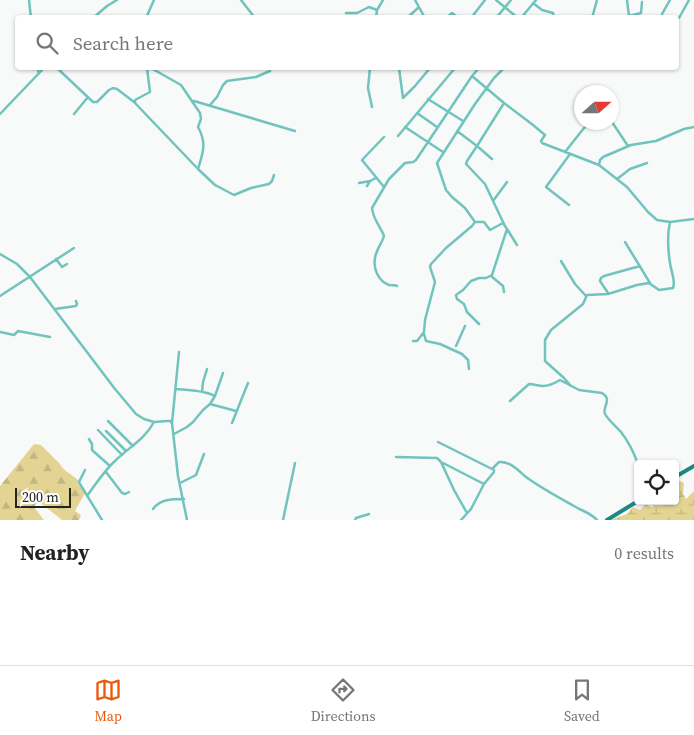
<!DOCTYPE html>
<style>
:root{--surface:#fff;--page:#f6f6f6;--text:#222;--muted:#767676;--line:#e0e0e0;--accent:#ea580c}
body{margin:0;font-family:"Source Serif 4",serif;background:var(--page);color:var(--text)}
.controls{position:absolute;right:15px;bottom:15px;display:grid;overflow:hidden;border-radius:5px;box-shadow:0 1px 4px #0004}
.controls button{width:45px;height:45px;display:grid;place-items:center;padding:0;border:0;border-bottom:1px solid var(--line);background:var(--surface);color:var(--text);font:25px sans-serif}
.compass{position:absolute;left:574px;top:85px;width:45px;height:45px;border-radius:50%;background:var(--surface);box-shadow:0 1px 4px #0004;rotate:69deg}
.scale{position:absolute;left:15px;bottom:12px;width:56px;box-sizing:border-box;padding-left:5px;border:2px solid #232524;border-top:0;font-size:14px;line-height:18px;white-space:nowrap;color:#232524;-webkit-text-stroke:4px #fff;paint-order:stroke}
.list{margin:0;padding:0;list-style:none}
h2{display:flex;justify-content:space-between;align-items:center;height:65px;margin:0;padding:0 20px;font-size:21px}
h2 small{font-size:16px;font-weight:400;color:var(--muted)}
.icon{flex:none;width:28px;height:28px;fill:none;stroke:currentColor;stroke-width:2;stroke-linecap:round;stroke-linejoin:round}
.map{position:relative;flex:none;width:694px;height:520px;overflow:hidden}
.search{position:absolute;background:var(--surface);box-shadow:0 1px 4px #0004;left:15px;right:15px;top:15px;height:55px;display:flex;align-items:center;gap:12px;box-sizing:border-box;padding:0 18px;border-radius:5px;color:var(--muted);font-size:19px}
.sheet{height:145px;background:var(--surface)}
nav{display:flex;justify-content:space-around;align-items:center;box-sizing:border-box;height:70px;border-top:1px solid var(--line);background:var(--surface);font-size:14px;color:var(--muted)}
nav a{display:grid;justify-items:center;gap:2px}
nav .on{color:var(--accent)}
.map>svg:first-child{display:block}
.forest{fill:url(#forest-firs)}
.wetland{fill:url(#wetland-marsh)}
.lines{fill:none;stroke-linecap:round;stroke-linejoin:round}
.minor{stroke:#71c3be;stroke-width:2.5}
.major{stroke:#1c8883;stroke-width:4}
</style>
<div class="map">
<svg width="694" height="520" viewBox="0 0 694 520">
<defs>
<pattern id="forest-firs" width="22" height="20" patternUnits="userSpaceOnUse" patternTransform="scale(1.25)"><rect width="22" height="20" fill="#e4d494"/><path d="M5 1l3.5 6h-7zM16 11l3.5 6h-7z" fill="#c3b67f"/></pattern>
<pattern id="wetland-marsh" width="20" height="14" patternUnits="userSpaceOnUse" patternTransform="scale(1.25)"><rect width="20" height="14" fill="#e4d494"/><path d="M1 5h8M5 5V1M11 12h8M15 12V8" fill="none" stroke="#c3b67f"/></pattern>
</defs>
<rect width="100%" height="100%" fill="#f7faf8"/>
<path class="forest" d="M34,444L41,445L60,464C62,470 73,475 79,481L78,484L85,493L75,511L81,515L79,520H62L38,501L34,507L44,520H0V486Z"/>
<path class="wetland" d="M677,480L684,483L683,493L686,499L694,491V520H610L627,514L633,507L640,510L646,504L653,508V501H675V496L679,494C678,489 675,486 675,481Z"/>
<g class="lines">
<path class="minor" d="M29,0L31,18
M241,0L255,18
M415,0L425,18
M496,0L518,18
M627,0L629,16
M533,3L542,10L553,13L554,18
M346,13H357L369,7L377,10
M662,14L670,0
M629,16L641,13L642,2
M93,18L107,6L117,0
M146,18L154,0
M376,18L377,10L383,0
M407,18L419,7
M446,18L452,13L459,18
M471,18L485,0
M496,18L511,0
M521,18L536,0
M592,18L597,0
M679,18L689,0
M37,68L39,73
M57,68L93,102H97L109,90L113,88L117,89L134,102
M147,68L150,92L135,100V103L198,169L215,185L234,195L251,188L269,184L272,181L274,175
M151,68L181,85L200,113L201,119L198,127C207,143 203,153 198,169
M370,68L368,88L372,107
M399,68L403,98L415,86L430,68
M472,76L504,103L533,125L545,135L541,141L542,143L599,165L627,187L648,212L657,220L670,222L694,219
M428,99L463,121
M194,101L295,131
M210,105L217,97L223,85L227,81L256,77L270,71
M417,113L437,127
M0,114L44,68
M74,114L88,97
M612,122L628,146
M405,127L443,152
M457,131L477,146L467,161L466,164L485,184L504,224
M398,136L455,68
M565,152L584,128L587,125L589,122
M492,159L477,146L504,103
M599,165L600,160L603,157L631,145L656,141L684,129L694,127
M617,179L630,169L647,163
M359,183L370,181
M367,186L370,181L376,178
M384,187L362,160L384,137
M493,201L507,182
M569,205L546,187L570,154
M475,222L465,208L452,197L446,190L437,163L475,104L494,78L504,68
M507,229L517,245
M625,242L650,283
M0,254L17,264L30,277L115,389L136,414L144,419L154,422L167,421H170L172,423L178,476L187,520
M56,259L62,267L67,264
M561,261L575,284L586,296
M491,276L503,286L504,292
M397,286C396,285 389,285 389,285C378,281 373,268 375,258C376,250 382,243 384,236C380,226 373,219 372,208L389,179L405,163L413,162L416,160L472,76L479,68
M608,293L600,281L601,278L604,276L640,266
M0,296L74,248
M55,309L76,306L77,304L76,301
M0,332L14,335L18,331L50,337
M424,334L426,341L440,344L462,354L468,360L469,369
M413,341H417L424,332L425,320L435,282L430,267L431,264L446,248L472,226L475,222H484L490,230L503,223L507,229L492,275L486,278H479L471,281L463,290L456,295L457,299L464,304L467,312L479,324
M456,346L465,326
M571,386L564,378L545,361V340L551,330L583,304L587,295L608,294L637,285L649,283L659,290L673,288C676,280 671,272 670,263C668,250 667,235 670,222
M176,389C188,390 204,390 215,396
M202,392L203,382L207,369
M510,401L529,384C534,384 538,386 543,386C549,386 555,383 560,380L579,390L602,393C613,400 602,406 605,414C609,421 616,426 621,432C628,441 634,453 638,464
M210,404L236,411
M108,421L133,446
M172,423L179,352
M232,423L248,383
M98,430L122,455
M106,431L126,451
M174,434L187,427L193,422L203,410L210,404L215,396L223,373
M89,439L92,444V450L110,466
M438,442L494,470V472L484,484L471,509L461,520
M396,457L437,458L441,462L454,490L467,513
M443,463L484,484
M493,468L499,462C510,461 518,470 526,477C541,488 558,497 574,506C582,511 591,513 597,520
M85,470L79,482L80,484L102,520
M106,472L122,493L125,494L129,492
M180,483L196,475L204,454
M87,496C94,486 106,469 115,461C128,448 145,439 154,422
M153,509C160,499 172,499 184,499
M283,520L295,463
M355,520L356,518L369,514"/>
<path class="major" d="M675,477L694,466
M607,520L638,501"/>
</g>
</svg>
<div class="controls">
<button><svg class="icon" aria-label="locate" viewBox="0 0 24 24"><circle cx="12" cy="12" r="6"/><path d="M12 2v4M12 18v4M2 12h4M18 12h4"/></svg></button>
</div>
<svg class="compass" viewBox="-18 -18 36 36"><path d="M0-13l5 13h-10z" fill="#e53935"/><path d="M0 13l5-13h-10z" fill="#767676"/></svg>
<div class="scale">200 m</div>
<div class="search"><svg class="icon" aria-label="search" viewBox="0 0 24 24"><circle cx="10" cy="10" r="6"/><path d="M15 15l6 6"/></svg>Search here</div>
</div>
<section class="sheet">
<h2>Nearby<small>0 results</small></h2>
<ul class="list">
</ul>
</section>
<nav>
<a class="on"><svg class="icon" aria-label="map" viewBox="0 0 24 24"><path d="M3 6l6-2 6 2 6-2v14l-6 2-6-2-6 2zM9 4v14M15 6v14"/></svg>Map</a>
<a><svg class="icon" aria-label="directions" viewBox="0 0 24 24"><path d="M12 3l9 9-9 9-9-9zM9 14v-3h6M13 9l2 2-2 2"/></svg>Directions</a>
<a><svg class="icon" aria-label="saved" viewBox="0 0 24 24"><path d="M7 4h10v16l-5-4-5 4z"/></svg>Saved</a>
</nav>
